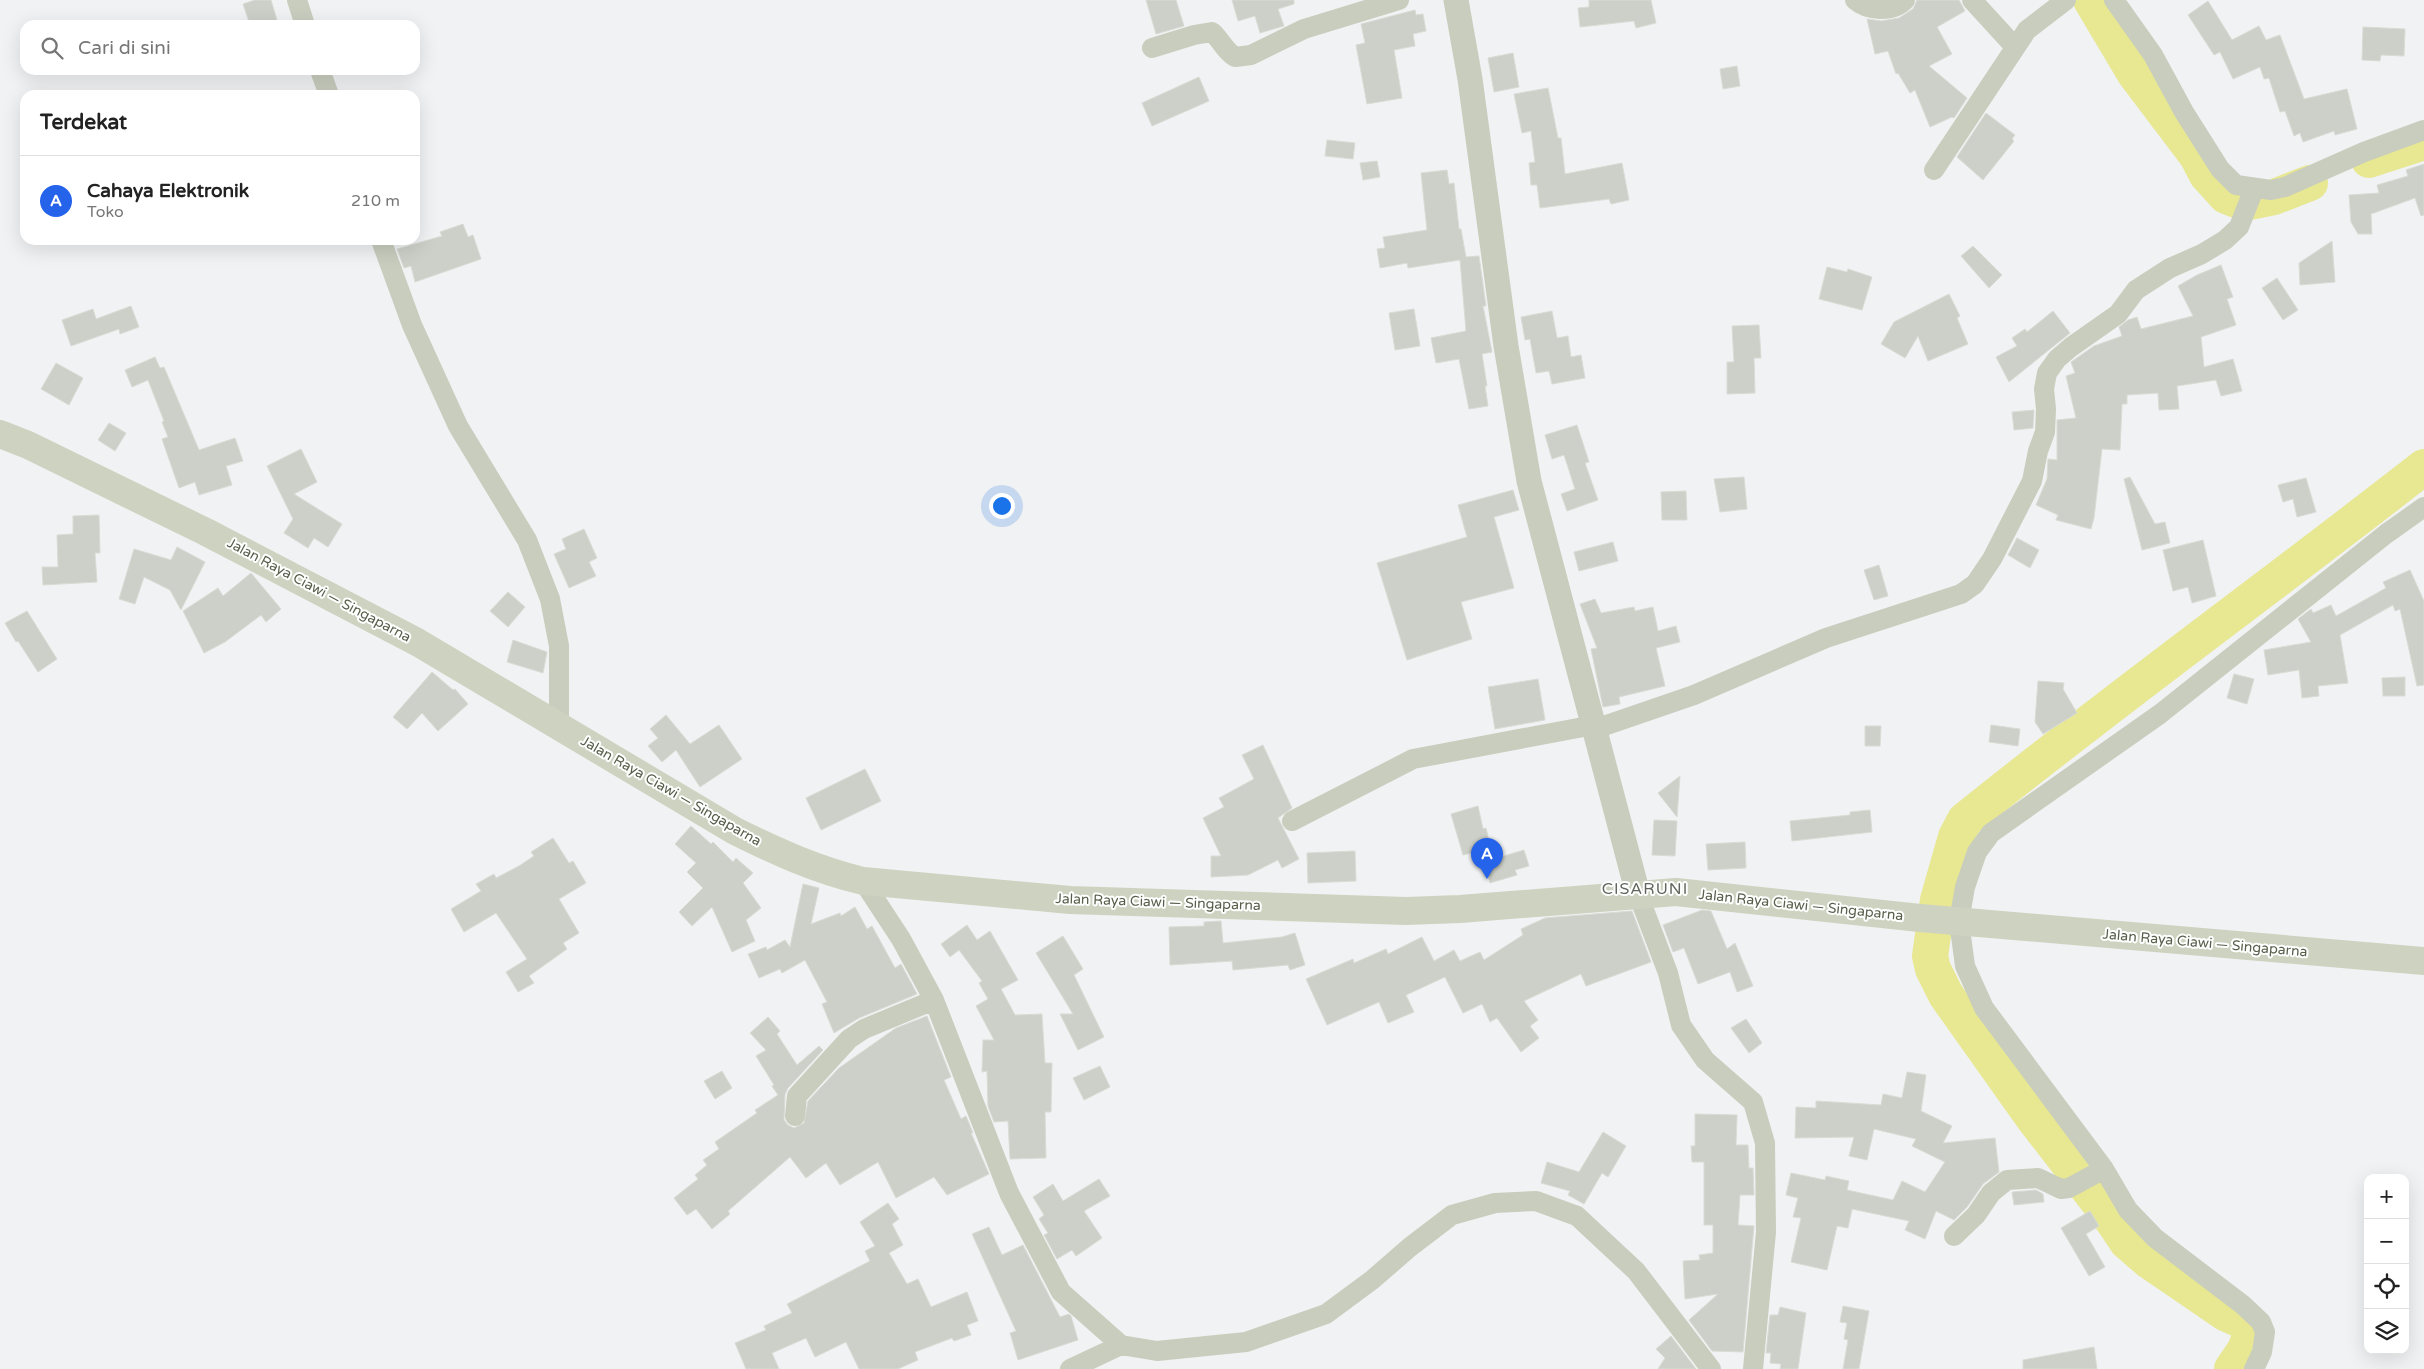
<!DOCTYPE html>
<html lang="id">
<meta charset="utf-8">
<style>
:root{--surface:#fff;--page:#f2f2f2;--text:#222;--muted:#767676;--line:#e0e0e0;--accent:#2563eb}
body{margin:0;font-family:"Varela Round",sans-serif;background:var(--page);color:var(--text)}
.controls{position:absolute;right:15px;bottom:15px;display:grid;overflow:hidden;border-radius:10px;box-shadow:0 5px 20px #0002}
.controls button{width:45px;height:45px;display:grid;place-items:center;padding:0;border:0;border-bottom:1px solid var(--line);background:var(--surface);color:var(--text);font:25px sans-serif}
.you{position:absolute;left:1001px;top:505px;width:18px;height:18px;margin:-12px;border:4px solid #fff;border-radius:50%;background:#1a73e8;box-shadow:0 0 0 8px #1a73e833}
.badge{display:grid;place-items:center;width:32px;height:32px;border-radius:50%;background:var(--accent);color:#fff;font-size:16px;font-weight:700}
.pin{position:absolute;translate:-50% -41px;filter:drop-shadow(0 1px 2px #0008)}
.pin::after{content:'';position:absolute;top:26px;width:18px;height:15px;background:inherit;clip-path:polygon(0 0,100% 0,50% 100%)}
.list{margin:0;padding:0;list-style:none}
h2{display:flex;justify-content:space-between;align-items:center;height:65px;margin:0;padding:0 20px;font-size:21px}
h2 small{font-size:16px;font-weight:400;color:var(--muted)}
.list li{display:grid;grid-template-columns:32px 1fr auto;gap:15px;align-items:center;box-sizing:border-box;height:90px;padding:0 20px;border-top:1px solid var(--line)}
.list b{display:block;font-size:19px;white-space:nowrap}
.list p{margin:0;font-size:16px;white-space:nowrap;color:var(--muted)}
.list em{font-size:16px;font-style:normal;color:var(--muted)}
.icon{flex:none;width:28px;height:28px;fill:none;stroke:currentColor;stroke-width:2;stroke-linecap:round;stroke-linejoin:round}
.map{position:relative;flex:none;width:2424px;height:1369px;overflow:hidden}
.search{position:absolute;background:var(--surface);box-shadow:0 5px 20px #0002;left:20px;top:20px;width:400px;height:55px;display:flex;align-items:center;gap:12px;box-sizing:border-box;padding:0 18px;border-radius:15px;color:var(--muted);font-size:19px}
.panel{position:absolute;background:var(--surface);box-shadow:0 5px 20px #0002;left:20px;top:90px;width:400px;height:155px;border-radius:15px}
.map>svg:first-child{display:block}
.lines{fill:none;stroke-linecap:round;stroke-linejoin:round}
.river{stroke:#e8e792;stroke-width:36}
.building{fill:#cdd0c8;stroke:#d9dcd5}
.minor{stroke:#c8cdbe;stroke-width:20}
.tertiary{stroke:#c8cdbe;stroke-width:25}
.secondary{stroke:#cdd3c0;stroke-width:28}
.labels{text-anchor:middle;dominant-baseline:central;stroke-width:4;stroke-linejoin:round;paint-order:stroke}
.street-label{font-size:14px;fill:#585e4a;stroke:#fff}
.quarter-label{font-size:16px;letter-spacing:1px;fill:#63665e;stroke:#fff}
</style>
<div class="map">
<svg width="2424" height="1369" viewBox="0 0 2424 1369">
<rect width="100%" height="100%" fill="#f1f2f3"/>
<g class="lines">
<path class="river" d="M2091,0L2135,74L2197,156L2207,175L2226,196L2244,203L2274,197L2310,183
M2369,160L2424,142
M2232,1369L2245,1350L2252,1331L2243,1321L2225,1313L2149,1261L2127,1242L2113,1221L2034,1119L1946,995L1933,969L1930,956L1938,900L1956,837L1965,820C2115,699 2272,586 2424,467"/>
</g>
<path class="building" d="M255,0H271L277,20L260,25H250L243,4Z
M1146,0H1176L1184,26L1156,34Z
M1232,0H1294V4L1278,9L1284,26L1260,33L1255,16L1238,21Z
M1589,0H1651L1656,23L1636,28L1634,21L1580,27L1578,8L1589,7Z
M1917,0H1959L1965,11L1937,27L1952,54L1929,66L1967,98L1954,118L1952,117L1930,127L1915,90L1910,93L1898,73L1896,74L1888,51L1875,54L1867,19L1881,21L1899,18L1913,9Z
M2208,1L2232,40L2259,26L2266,40L2280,35L2304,99L2347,89L2357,129L2335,135L2334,131L2303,142L2300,133L2294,136L2285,111L2280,112L2269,78L2264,79L2260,67L2233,79L2220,52L2214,55L2188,15Z
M1415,10L1416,15L1423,14L1426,31L1413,34L1415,46L1394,50L1402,98L1367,104L1356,45L1365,43L1361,24Z
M2363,27L2405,29L2404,56L2381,55L2380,61L2362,60Z
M1513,53L1519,87L1494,92L1488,58Z
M1737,66L1740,86L1723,89L1720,69Z
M1199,77L1209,101L1152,126L1142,103Z
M1548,88L1558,138H1561L1565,174L1622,163L1629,200L1611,204L1609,199L1540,208L1537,185H1531L1529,163L1535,162L1531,131L1522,133L1514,94Z
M1986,113L2015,135L2012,139L2014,141L1983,180L1957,157Z
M1327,140L1355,143L1353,159L1325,156Z
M1377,161L1380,177L1363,180L1360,163Z
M2424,164V215L2421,216L2415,198L2371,214L2372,234H2358L2351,222L2349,195L2379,193L2377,185L2408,176L2406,170Z
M1447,170L1449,184L1454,183L1459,229H1461L1466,257L1479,256L1486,306H1483L1492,352L1482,354L1487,386H1485L1488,406L1469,409L1459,359L1436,363L1431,338L1466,331L1460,260L1408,268L1407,263L1380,268L1377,249L1385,248L1383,237L1427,230L1421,173Z
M463,224L468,237L473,235L481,259L415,282L411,266L404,268L397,249L442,236L440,232Z
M2332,241L2335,282L2300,285L2299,263Z
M1973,246L2002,275L1989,288L1961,256Z
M2221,265L2233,297L2227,299L2236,325L2201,337L2204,367L2233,359L2242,391L2221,396L2216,380L2177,386L2179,409L2159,410L2158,393L2127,395V404H2122L2120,450L2102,449L2094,518L2091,529L2056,520L2058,515L2036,505L2047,479L2048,459L2057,460V420L2076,418L2066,376L2075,373L2071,362L2094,346L2122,336L2119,327L2128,320L2137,317L2141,329L2193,316L2178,286L2197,275Z
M1827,267L1847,272L1848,269L1872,277L1862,310L1819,299Z
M2277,278L2298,310L2283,320L2262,288Z
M1949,294L1960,316L1957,318L1968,344L1928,361L1918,336L1905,358L1881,344L1894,322Z
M131,306L139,327L120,334L119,329L71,346L62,320L93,309L96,319Z
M1414,309L1420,346L1395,350L1389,313Z
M1552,311L1557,338L1568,336L1571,357L1581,355L1585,378L1552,384L1549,371L1536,373L1530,339L1525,340L1521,317Z
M2053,311L2070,333L2009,382L1996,357L2017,346L2012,338L2025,329L2027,332Z
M1759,325L1761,358H1754L1755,393L1727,394V362H1734L1732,326Z
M155,357L160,368L164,367L199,450L235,438L243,461L226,466L232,485L199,495L195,482L179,488L162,439L168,437L162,422L164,421L148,380L132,387L125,370Z
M56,363L83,378L69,405L41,389Z
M2034,410L2033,428L2014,430L2012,412Z
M109,423L126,433L115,451L98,440Z
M1577,425L1589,462L1585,463L1598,500L1567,511L1561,494L1575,489L1564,455L1552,459L1545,435Z
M301,449L317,482L294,494L342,524L328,547L314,538L308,548L284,533L293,519L267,466Z
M1744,477L1747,509L1720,512L1714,479Z
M2130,477L2155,524L2165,522L2170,543L2142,550L2124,479Z
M2306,478L2316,512L2297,517L2293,499L2283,502L2278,485Z
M1513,490L1519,510L1494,517L1514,588L1461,602L1472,639L1407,660L1377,563L1467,537L1458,505Z
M1686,491L1687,520H1662L1661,492Z
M99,515L100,553H95L97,582L43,585L42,567H58L57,535L73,534V516Z
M584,529L597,558L589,562L596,576L569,588L554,554L566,549L562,539Z
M2017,538L2039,550L2030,568L2008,555Z
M2203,540L2216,596L2192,603L2188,587L2173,591L2163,550Z
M1613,542L1618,561L1579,571L1574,552Z
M177,547L205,562L181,610L170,590L144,577L135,604L119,599L134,549L171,560Z
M1879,565L1888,596L1874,600L1864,570Z
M2410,570L2424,601V685L2417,686L2400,609L2395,611L2393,605L2340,635L2348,683L2318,686L2319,696L2302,698L2299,670L2268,675L2264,650L2311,642L2298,619L2311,609L2313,613L2331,605L2336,616L2386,588L2383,582Z
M251,573L281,609L266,622L261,615L225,642L204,653L183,611L218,588L223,596Z
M508,592L525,607L508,627L490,611Z
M1595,599L1601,613L1634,607L1635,611L1653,607L1658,631L1676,626L1680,642L1656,648L1665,686L1619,697L1620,704L1603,707L1591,649L1597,648L1580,604Z
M27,611L57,659L38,672L18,641L16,642L5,623Z
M513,640L547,652L543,673L507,662Z
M432,672L453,690L455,689L468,704L438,731L422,713L407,729L393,717Z
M2234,674L2254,679L2247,704L2227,698Z
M2405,677V696H2383L2382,678Z
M1538,679L1545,720L1495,729L1488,687Z
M2038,681L2064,683L2063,689L2077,713L2043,734L2035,722Z
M666,715L690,744L719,725L742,759L700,787L676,750L662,762L648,746L658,738L650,729Z
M1991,725L2020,729L2018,746L1989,742Z
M1865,726H1881L1880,746H1865Z
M1263,745L1292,808L1278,818L1299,859L1282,868L1278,860L1248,875L1211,877V856H1221L1203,818L1224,807L1219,798L1254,779L1242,755Z
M865,769L881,801L821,830L806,798Z
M1680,776L1677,817L1658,793Z
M1478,806L1483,829L1486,828L1492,853L1473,858L1471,853L1463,855L1451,814Z
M1870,810L1872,832L1792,841L1790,821L1850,815V812Z
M1654,820L1677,821L1675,856L1652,855Z
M691,826L711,844L713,842L733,862L736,858L753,873L743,883L761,908L746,920L755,941L732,952L712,907L692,926L679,912L703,888L687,872L696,863L675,844Z
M553,838L569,863L573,861L586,883L559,899L579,933L563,943L567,949L529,976L534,983L518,992L506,972L527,959L496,913L464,932L451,909L481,891L476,884L494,874L496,878L519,866L534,856L531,852Z
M1745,842L1746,868L1708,870L1706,844Z
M1524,850L1529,866L1515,870L1517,875L1490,883L1484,862Z
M1355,851L1356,881L1308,883L1307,853Z
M803,884L819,888L811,924L840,913L841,916L855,907L867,929L872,926L895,968L901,964L917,994L859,1018L834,1033L822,1004L827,1002L805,960L782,973L780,969L759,978L748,954L766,947L767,950L785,940L790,947Z
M1702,910L1711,911L1727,949L1735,943L1753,986L1737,992L1730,972L1698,984L1684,948L1673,952L1663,925Z
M1632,911L1651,962L1586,986L1581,974L1524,1001L1538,1020L1530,1026L1539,1038L1521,1052L1497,1018L1490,1022L1482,1004L1463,1013L1445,977L1406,995L1414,1012L1388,1023L1379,1002L1327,1025L1306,979L1353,959L1354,963L1386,949L1388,954L1422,937L1434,961L1454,950L1460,961L1480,952L1484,960L1523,935L1521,929L1545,918Z
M1221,921L1223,943L1282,937L1295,933L1305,965L1290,970L1288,965L1233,970L1232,961L1170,965L1169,927L1204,926V922Z
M967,925L977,940L990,931L1018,980L1001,989L1015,1015L1042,1014L1045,1063H1052L1051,1112H1045L1046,1158L1010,1159L1008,1121L994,1122L988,1106L987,1071L982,1072L983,1040H994L976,1006L988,999L979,983L982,981L959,950L950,957L941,944Z
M1063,936L1083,969L1074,975L1104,1037L1078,1050L1060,1014H1073L1036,953Z
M927,1016L951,1077L944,1080L961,1119L966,1116L973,1133H971L989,1174L947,1195L934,1177L896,1198L878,1162L840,1185L826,1163L806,1178L790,1157L728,1211L730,1214L712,1229L696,1209L687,1215L674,1198L698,1179L695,1175L707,1165L703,1160L719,1149L715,1142L757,1113L755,1110L778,1095L772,1086L774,1085L756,1056L766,1050L750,1033L768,1017L780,1031L777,1034L797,1065L819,1046L823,1050L788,1088L785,1094L784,1120L788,1125L794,1128L804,1123L808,1101L839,1068L896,1028Z
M1746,1019L1762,1043L1749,1053L1731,1028Z
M1100,1066L1110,1087L1084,1100L1073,1078Z
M722,1071L732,1088L715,1099L704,1081Z
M1907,1072L1926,1075L1921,1111L1952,1126L1943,1143L1995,1138L1999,1172L1983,1184L1967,1207L1954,1220L1936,1211L1925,1239L1905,1230L1909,1221L1852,1209L1848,1228L1837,1226L1827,1270L1791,1262L1801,1218L1793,1217L1798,1198L1786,1195L1791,1173L1825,1180L1826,1176L1849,1181L1847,1190L1893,1200L1902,1181L1925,1192L1945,1162L1912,1146L1916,1139L1874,1129L1867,1160L1849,1156L1854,1137L1795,1138L1796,1107L1816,1108V1101L1881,1105L1883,1094L1902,1098Z
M1695,1114L1737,1115L1736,1145H1748L1749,1168H1753L1754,1195H1740L1738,1225L1754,1226L1743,1352L1712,1351L1689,1320L1718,1294L1685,1299L1683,1261L1700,1260L1699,1255L1713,1253V1225H1704V1162H1692L1691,1146H1695Z
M1603,1132L1626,1146L1608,1177L1602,1173L1584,1204L1568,1195L1570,1191L1541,1183L1547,1162L1579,1172Z
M1099,1179L1110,1196L1084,1211L1102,1238L1076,1256L1072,1250L1057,1259L1044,1235L1048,1233L1039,1219L1044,1215L1033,1197L1053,1184L1063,1201Z
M2036,1190L2043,1194L2044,1202L2014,1205L2012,1192Z
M888,1203L899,1219L892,1224L903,1245L889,1253L907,1284L918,1279L931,1307L967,1292L978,1321L967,1325L971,1335L954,1341L952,1338L915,1352L918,1360L898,1369H859L846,1342L815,1357L806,1338L772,1353L779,1369H746L735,1343L766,1330L764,1326L792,1313L787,1304L870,1261L865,1251L875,1246L860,1222Z
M2090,1211L2099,1226L2086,1234L2105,1267L2089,1276L2061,1228Z
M989,1227L1002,1255L1023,1245L1060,1317L1069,1314L1071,1316L1078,1340L1018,1360L1010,1333L1016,1331L972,1234Z
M1843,1306L1869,1311L1859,1369H1843L1848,1340L1844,1339L1847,1323L1840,1322Z
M1780,1307L1806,1313L1798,1369H1780L1781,1364L1770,1363L1771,1353H1766L1770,1315H1778Z
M1671,1336L1696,1369H1658L1665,1358L1656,1349Z
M2094,1347L2097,1369H2023V1360Z"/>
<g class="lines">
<path class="minor" d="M297,0L305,25
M1855,0C1867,11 1893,13 1905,0
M1972,0L2015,47
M2114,0L2153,55L2184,112L2220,169L2236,185L2271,190L2285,187L2364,152L2424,130
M1152,48L1194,35L1212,32C1221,40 1225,51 1235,57L1251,55L1304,29L1399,0
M320,70L329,95
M1934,170L2027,30L2066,0
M381,240L412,325L458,426L527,540L550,599L559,646V725
M1595,729L1694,695L1826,638L1961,594L1975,584L1992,559L2032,481L2038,451L2045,432L2046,409L2044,389L2047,373L2057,359L2071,347L2118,314L2136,290L2170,268L2202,254L2225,240L2239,227L2254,189
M1292,821L1413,759L1594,725
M863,881L901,939L934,1000L1009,1193L1061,1292L1121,1345L1157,1351L1246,1342L1326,1314L1372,1280L1410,1247L1452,1215L1495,1203L1536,1201L1577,1216L1636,1271L1711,1369
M1638,894L1668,973L1681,1025L1705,1060L1753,1102L1765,1143L1766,1232L1753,1369
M795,1116L797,1096L849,1039L864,1029L934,1000
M1954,1236L1976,1215L1991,1193L2007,1180L2038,1178L2061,1189L2069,1188L2104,1169
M1070,1369L1121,1345
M2254,1369L2262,1352L2265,1332L2261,1322L2243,1305L2155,1238L2128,1210L2104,1169L1984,1008L1965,966L1959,921L1965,887L1977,852L1991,833L2160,714L2386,534L2424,507"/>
<path class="tertiary" d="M1456,0L1470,79L1506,346L1529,481L1638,894"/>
<path class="secondary" d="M0,434L28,445L206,532L417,642L735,831C777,852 817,870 863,881L1070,900L1406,911L1460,909L1676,892L1920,918L2424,961"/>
</g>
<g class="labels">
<g class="street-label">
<text transform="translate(319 590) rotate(28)">Jalan Raya Ciawi — Singaparna</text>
<text transform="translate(671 791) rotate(30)">Jalan Raya Ciawi — Singaparna</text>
<text transform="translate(1158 902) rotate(2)">Jalan Raya Ciawi — Singaparna</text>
<text transform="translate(1801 905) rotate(6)">Jalan Raya Ciawi — Singaparna</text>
<text transform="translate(2205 943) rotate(5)">Jalan Raya Ciawi — Singaparna</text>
</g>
<g class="quarter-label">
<text x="1645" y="889">CISARUNI</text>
</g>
</g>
</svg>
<div class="controls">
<button>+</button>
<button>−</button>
<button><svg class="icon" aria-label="locate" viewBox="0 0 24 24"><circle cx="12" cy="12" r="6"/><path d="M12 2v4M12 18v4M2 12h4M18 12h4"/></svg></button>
<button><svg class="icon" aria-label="layers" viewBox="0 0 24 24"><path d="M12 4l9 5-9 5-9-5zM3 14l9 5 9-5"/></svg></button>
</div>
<div class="you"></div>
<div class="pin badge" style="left:1487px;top:879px">A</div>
<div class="search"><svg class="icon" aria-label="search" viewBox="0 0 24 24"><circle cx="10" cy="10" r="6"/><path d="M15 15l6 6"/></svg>Cari di sini</div>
<section class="panel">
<h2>Terdekat<small></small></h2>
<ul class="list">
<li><span class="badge">A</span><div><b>Cahaya Elektronik</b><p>Toko</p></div><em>210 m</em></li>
</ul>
</section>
</div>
